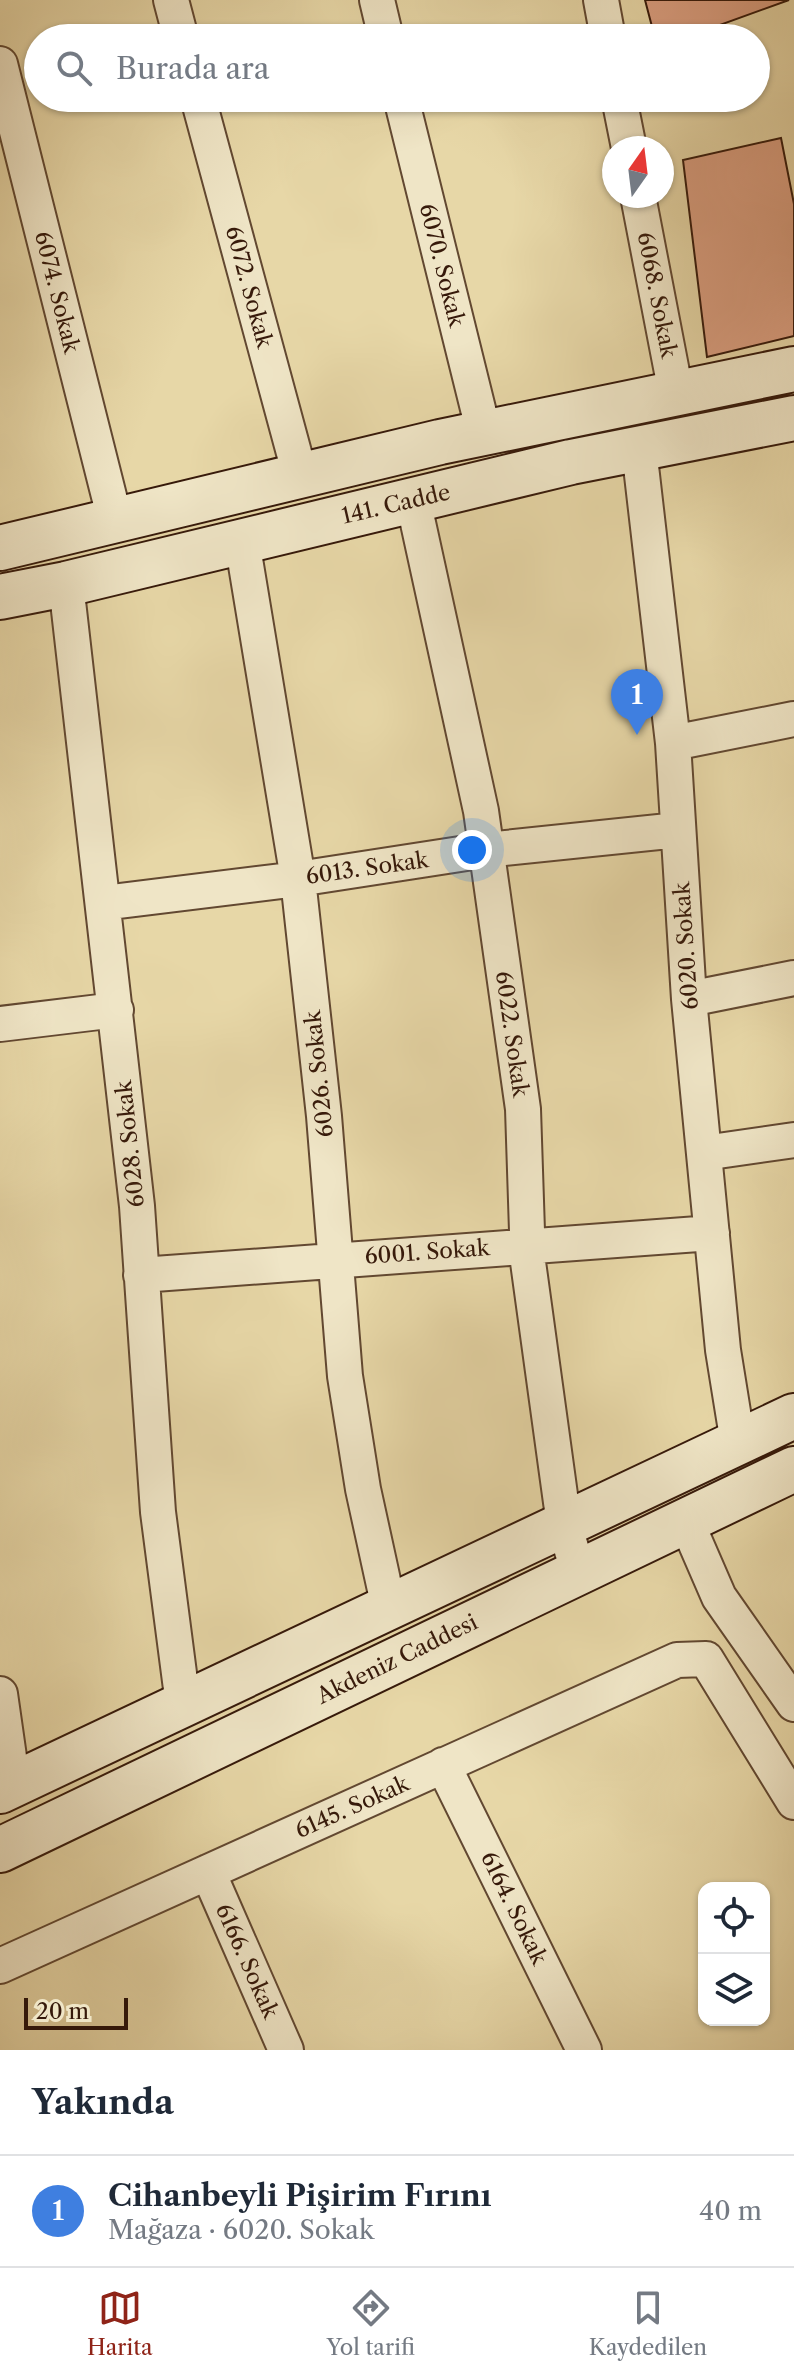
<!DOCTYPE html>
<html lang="tr">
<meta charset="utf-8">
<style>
:root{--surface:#fff;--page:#f2f2f3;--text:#1f2937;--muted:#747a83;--line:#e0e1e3;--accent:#8f2418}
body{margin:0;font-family:"Libre Caslon Text",serif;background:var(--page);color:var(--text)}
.controls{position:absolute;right:24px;bottom:24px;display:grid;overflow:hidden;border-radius:16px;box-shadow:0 2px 6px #0004}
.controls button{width:72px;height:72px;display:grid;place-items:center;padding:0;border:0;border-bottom:2px solid var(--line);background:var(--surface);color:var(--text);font:40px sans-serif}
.compass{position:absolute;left:602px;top:136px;width:72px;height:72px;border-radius:50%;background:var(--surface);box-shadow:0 2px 6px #0004;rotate:14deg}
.scale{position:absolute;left:24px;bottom:20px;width:104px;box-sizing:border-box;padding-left:8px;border:4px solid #36190a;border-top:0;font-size:22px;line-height:28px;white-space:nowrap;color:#36190a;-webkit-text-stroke:6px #efe5c6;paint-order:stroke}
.you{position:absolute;left:472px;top:850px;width:28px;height:28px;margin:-20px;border:6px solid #fff;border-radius:50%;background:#1a73e8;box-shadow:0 0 0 12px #1a73e833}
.badge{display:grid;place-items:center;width:52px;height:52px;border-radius:50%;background:var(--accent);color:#fff;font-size:26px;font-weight:700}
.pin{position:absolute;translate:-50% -66px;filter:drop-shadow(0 2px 4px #0008)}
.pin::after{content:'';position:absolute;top:42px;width:28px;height:24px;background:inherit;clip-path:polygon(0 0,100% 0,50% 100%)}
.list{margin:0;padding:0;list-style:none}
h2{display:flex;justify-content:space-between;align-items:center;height:104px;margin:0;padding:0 32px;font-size:34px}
h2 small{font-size:26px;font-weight:400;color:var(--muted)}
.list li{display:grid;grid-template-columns:52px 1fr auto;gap:24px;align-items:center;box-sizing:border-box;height:112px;padding:0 32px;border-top:2px solid var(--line)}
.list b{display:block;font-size:30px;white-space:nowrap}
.list p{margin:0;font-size:26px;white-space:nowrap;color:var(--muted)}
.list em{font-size:26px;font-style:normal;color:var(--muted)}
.icon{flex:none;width:44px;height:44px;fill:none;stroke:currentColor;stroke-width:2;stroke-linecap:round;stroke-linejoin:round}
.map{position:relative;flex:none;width:794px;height:2050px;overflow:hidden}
.search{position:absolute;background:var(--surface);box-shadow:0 2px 6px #0004;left:24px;right:24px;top:24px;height:88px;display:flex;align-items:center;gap:20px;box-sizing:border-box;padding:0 28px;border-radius:44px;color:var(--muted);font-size:30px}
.sheet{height:216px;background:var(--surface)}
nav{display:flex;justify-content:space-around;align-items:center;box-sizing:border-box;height:112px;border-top:2px solid var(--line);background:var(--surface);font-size:22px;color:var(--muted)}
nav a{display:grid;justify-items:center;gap:4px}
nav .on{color:var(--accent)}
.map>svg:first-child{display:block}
.building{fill:#da9e80;stroke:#36190a;stroke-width:2}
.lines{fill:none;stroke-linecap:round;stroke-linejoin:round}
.street-casing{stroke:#624831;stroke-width:38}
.secondary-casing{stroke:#36190a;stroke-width:48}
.street{stroke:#efe5c6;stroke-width:34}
.secondary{stroke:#efe5c6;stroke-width:44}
.labels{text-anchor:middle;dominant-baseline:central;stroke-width:8;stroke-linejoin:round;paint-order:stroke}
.street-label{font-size:22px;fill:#36190a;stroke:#efe5c6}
</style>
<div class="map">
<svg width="794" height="2050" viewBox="0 0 794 2050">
<rect width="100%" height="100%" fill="#e7d7a7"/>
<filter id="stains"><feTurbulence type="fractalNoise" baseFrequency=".0025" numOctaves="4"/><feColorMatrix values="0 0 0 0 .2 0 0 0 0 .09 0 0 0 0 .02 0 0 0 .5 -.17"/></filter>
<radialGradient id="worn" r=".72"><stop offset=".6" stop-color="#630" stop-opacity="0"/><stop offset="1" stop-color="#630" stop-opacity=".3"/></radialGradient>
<path class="building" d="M645,0H789L684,38H655Z
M781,138L794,204V336L707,357L683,160Z"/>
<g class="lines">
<g class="street-casing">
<path id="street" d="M171,0L181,38
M377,0L386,38
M601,0L608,38
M0,64L115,520
M198,98L300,475
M401,98L484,433
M619,98L629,148
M638,196L676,393
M639,449L673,743L689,999L723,1350L738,1443
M413,500L481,811L523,1109L528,1262L564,1524L578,1571
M242,541L298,879L324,1116L345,1376L363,1489L389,1608
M66,584L137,1206L158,1512L183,1704
M673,743L794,719
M103,903L298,879L486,850L678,830
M689,999L794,978
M0,1024L116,1010
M704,1153L794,1140
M141,1275L712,1233
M686,1521L719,1597L794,1704
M0,1694L13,1785
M443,1765L584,2050
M208,1872L286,2050
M0,1966L677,1660L706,1659L794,1802"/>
</g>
<g class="secondary-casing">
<path id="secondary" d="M0,548L440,442L794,369
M0,597L66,584L571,462L794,418
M0,1791L794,1416
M0,1850L794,1469"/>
</g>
<use href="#street" class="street"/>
<use href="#secondary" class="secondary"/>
</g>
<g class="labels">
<g class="street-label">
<text transform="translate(442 265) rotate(76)">6070. Sokak</text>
<text transform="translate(249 287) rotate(75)">6072. Sokak</text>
<text transform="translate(57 292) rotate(76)">6074. Sokak</text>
<text transform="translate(657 295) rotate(79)">6068. Sokak</text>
<text transform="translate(396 504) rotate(-13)">141. Cadde</text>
<text transform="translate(367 868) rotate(-8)">6013. Sokak</text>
<text transform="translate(686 946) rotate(-94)">6020. Sokak</text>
<text transform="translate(512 1034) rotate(82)">6022. Sokak</text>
<text transform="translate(319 1074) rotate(-96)">6026. Sokak</text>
<text transform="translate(130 1144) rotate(-96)">6028. Sokak</text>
<text transform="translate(427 1252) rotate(-4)">6001. Sokak</text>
<text transform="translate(397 1659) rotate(-26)">Akdeniz Caddesi</text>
<text transform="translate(352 1807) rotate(-24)">6145. Sokak</text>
<text transform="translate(514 1908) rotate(64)">6164. Sokak</text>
<text transform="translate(247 1961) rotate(66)">6166. Sokak</text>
</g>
</g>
<rect width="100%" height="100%" filter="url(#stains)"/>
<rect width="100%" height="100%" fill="url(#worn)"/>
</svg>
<div class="controls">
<button><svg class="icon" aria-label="locate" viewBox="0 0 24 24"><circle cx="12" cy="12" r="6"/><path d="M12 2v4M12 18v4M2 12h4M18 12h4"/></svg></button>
<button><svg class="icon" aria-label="layers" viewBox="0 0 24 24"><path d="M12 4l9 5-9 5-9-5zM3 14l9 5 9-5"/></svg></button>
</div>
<svg class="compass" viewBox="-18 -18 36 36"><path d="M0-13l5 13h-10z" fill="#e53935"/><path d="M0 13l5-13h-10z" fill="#747a83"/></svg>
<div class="scale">20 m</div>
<div class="you"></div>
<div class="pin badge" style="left:637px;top:735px;background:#3f7fe0">1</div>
<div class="search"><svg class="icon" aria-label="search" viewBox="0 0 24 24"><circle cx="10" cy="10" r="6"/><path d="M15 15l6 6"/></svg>Burada ara</div>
</div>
<section class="sheet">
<h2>Yakında<small></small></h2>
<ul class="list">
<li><span class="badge" style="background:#3f7fe0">1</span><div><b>Cihanbeyli Pişirim Fırını</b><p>Mağaza · 6020. Sokak</p></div><em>40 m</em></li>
</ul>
</section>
<nav>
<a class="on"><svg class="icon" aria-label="map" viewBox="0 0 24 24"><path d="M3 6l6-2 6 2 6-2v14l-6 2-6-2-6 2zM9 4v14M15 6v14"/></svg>Harita</a>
<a><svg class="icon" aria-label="directions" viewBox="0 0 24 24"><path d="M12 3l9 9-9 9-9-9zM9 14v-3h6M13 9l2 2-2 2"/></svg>Yol tarifi</a>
<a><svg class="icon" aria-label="saved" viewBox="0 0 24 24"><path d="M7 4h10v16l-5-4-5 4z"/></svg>Kaydedilen</a>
</nav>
